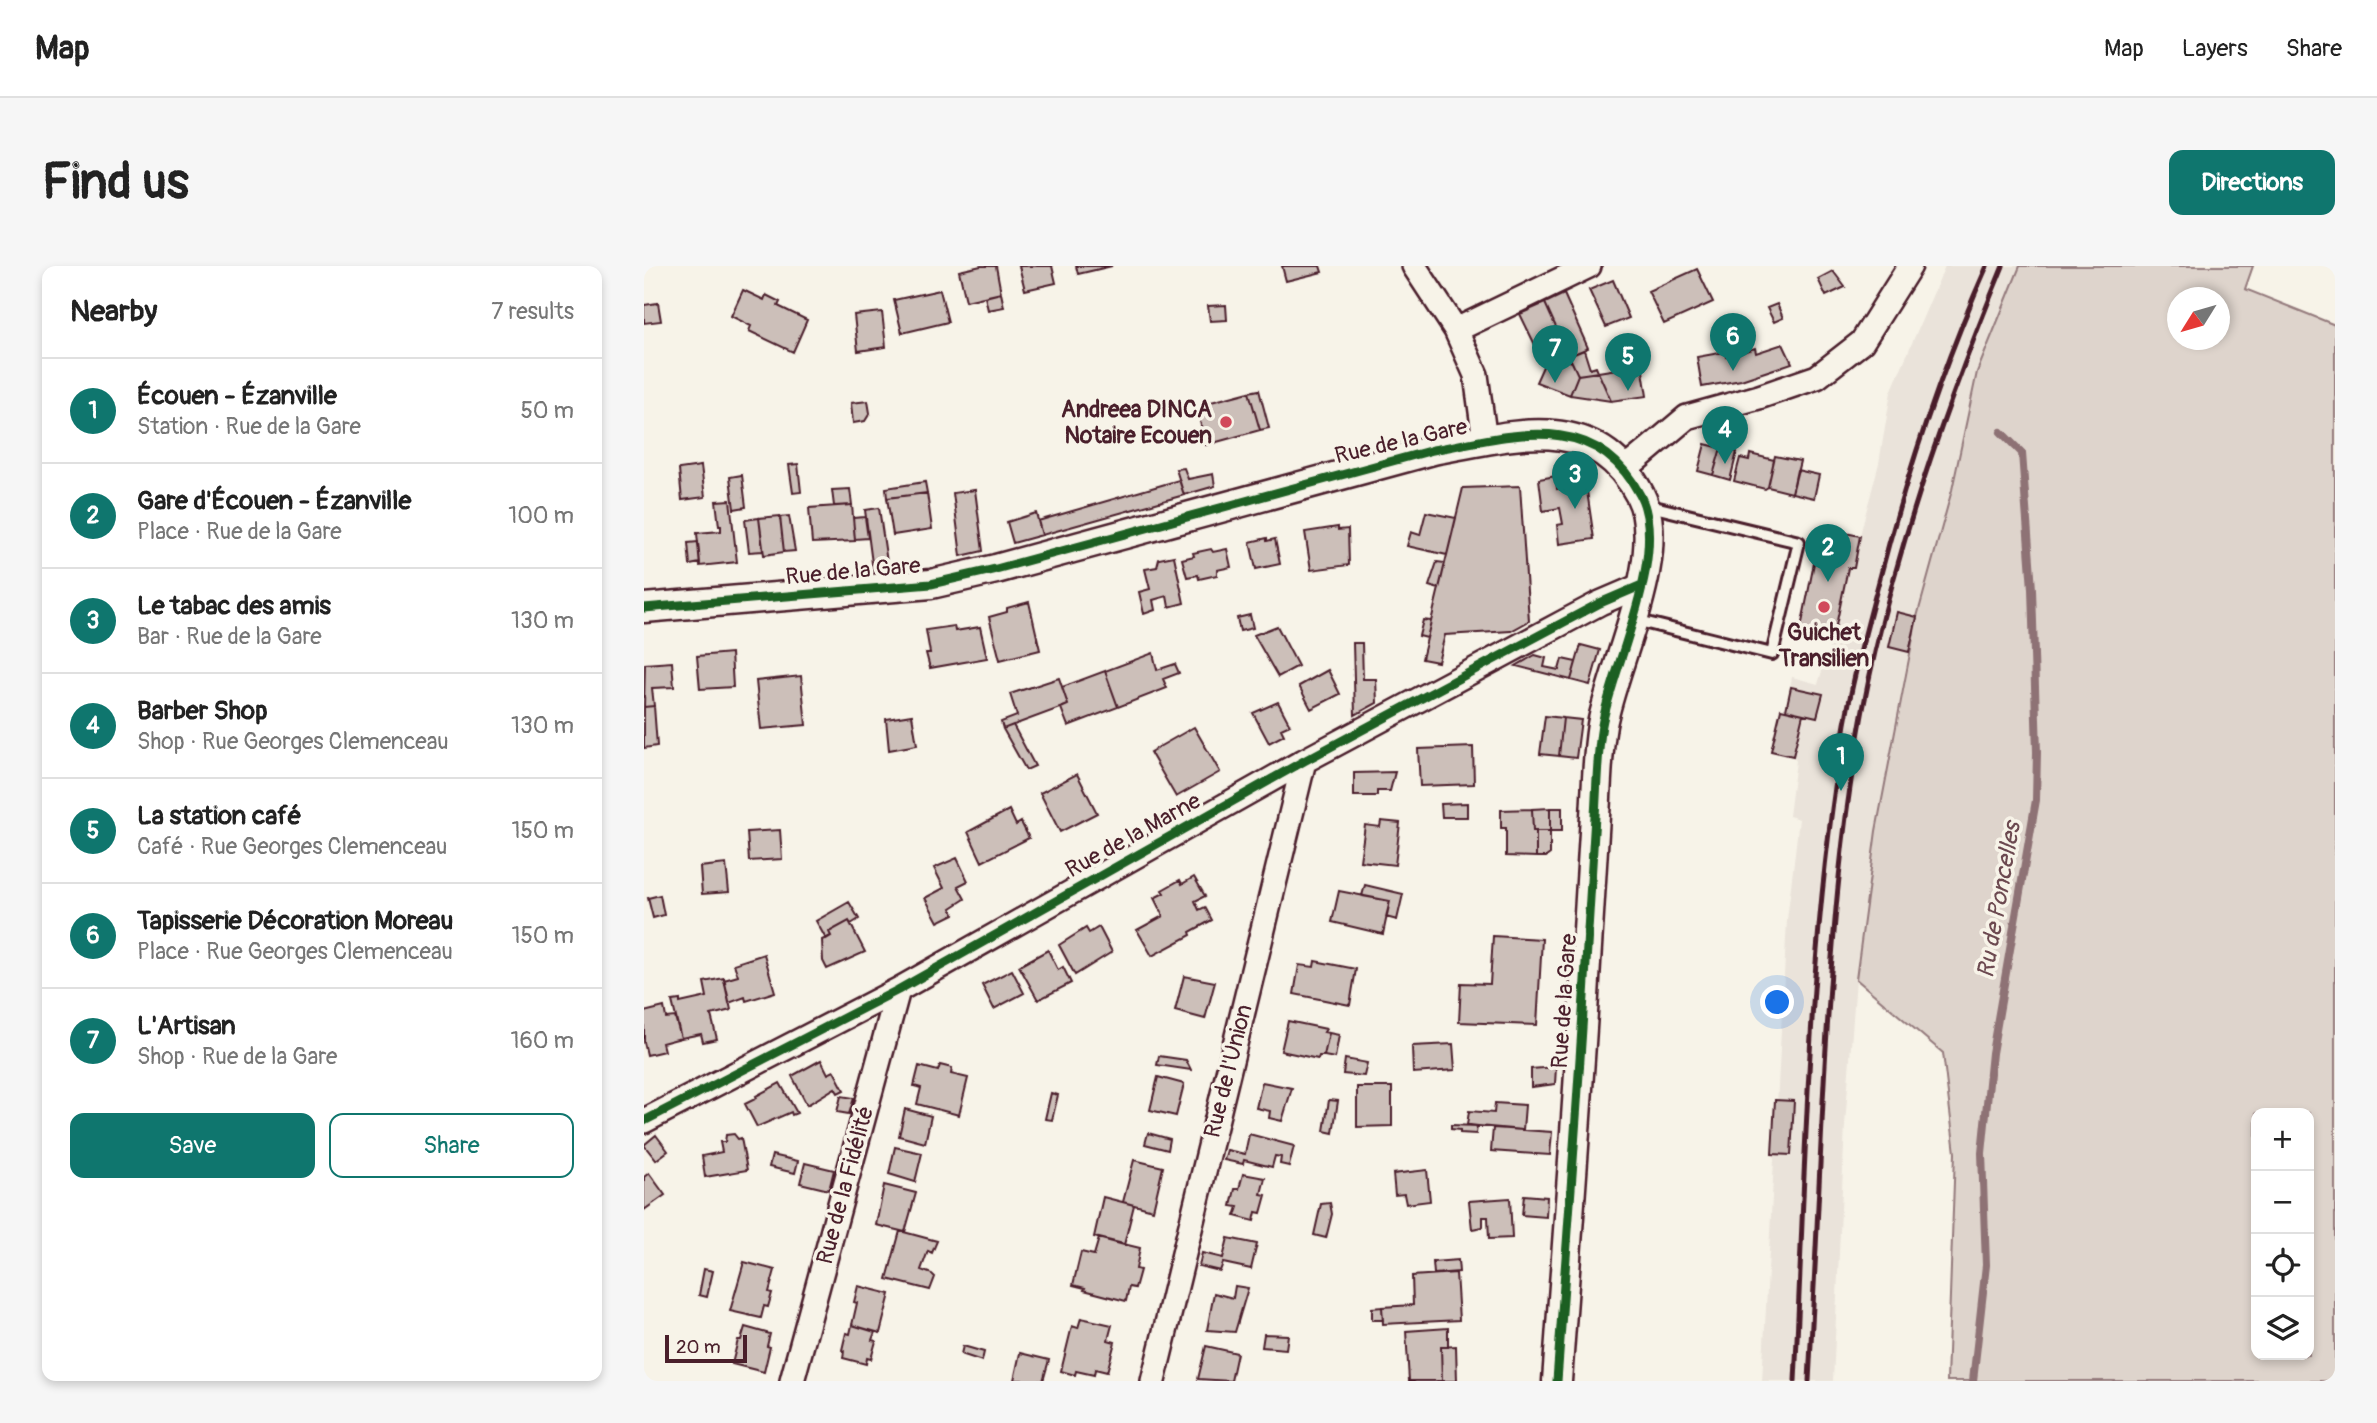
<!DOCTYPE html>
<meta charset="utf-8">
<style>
:root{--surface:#fff;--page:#f6f6f6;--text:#222;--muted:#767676;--line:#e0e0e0;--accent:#0f766e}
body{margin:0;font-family:Pangolin,sans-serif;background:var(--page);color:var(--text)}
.controls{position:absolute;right:21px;bottom:21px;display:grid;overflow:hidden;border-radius:14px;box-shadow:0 4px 10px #0003}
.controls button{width:63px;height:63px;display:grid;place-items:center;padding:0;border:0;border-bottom:2px solid var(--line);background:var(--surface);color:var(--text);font:35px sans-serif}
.compass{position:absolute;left:1523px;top:21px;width:63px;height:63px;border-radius:50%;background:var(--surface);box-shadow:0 4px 10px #0003;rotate:233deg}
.scale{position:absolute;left:21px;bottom:18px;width:82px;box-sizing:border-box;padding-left:7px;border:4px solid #4a1f2b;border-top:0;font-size:19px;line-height:24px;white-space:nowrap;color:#4a1f2b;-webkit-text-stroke:5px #f7f3e8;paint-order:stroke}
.you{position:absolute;left:1134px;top:737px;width:24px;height:24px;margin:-18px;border:5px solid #fff;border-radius:50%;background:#1a73e8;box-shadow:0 0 0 10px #1a73e833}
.badge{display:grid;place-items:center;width:46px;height:46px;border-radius:50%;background:var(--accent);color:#fff;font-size:23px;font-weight:700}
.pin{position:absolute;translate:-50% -58px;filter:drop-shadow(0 2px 4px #0008)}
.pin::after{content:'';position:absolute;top:37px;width:24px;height:21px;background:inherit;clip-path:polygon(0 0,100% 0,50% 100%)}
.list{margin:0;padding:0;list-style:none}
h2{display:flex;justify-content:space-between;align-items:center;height:91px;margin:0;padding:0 28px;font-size:30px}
h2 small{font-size:23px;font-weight:400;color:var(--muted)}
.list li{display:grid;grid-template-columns:46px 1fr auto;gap:21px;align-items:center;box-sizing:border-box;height:105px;padding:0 28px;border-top:2px solid var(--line)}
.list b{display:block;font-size:26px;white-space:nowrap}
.list p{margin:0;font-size:23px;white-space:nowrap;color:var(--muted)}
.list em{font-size:23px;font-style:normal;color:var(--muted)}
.actions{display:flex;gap:14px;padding:21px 28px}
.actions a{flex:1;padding:16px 0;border:2px solid var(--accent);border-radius:14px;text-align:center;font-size:24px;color:var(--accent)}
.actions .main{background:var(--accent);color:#fff}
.icon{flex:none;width:38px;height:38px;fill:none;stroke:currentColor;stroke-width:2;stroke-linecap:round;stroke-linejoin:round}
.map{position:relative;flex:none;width:1691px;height:1115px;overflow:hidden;border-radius:14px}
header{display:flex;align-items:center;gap:42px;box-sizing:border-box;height:98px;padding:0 35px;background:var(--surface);border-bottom:2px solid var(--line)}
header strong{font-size:33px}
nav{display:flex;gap:38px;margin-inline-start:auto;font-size:24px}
.intro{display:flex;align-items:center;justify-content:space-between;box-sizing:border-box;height:168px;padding:0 42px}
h1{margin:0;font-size:49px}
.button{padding:18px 32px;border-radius:14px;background:var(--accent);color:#fff;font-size:24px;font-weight:700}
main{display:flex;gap:42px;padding:0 42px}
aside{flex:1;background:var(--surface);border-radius:14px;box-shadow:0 4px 10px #0003}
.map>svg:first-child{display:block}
.built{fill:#eae3da}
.green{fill:#ded4cc;stroke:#947a7c;stroke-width:2;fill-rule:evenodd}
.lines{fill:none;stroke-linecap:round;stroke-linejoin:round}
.stream{stroke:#8e7275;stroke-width:8}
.building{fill:#ccbfb9;stroke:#4a1f2b;stroke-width:2}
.service-casing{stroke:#4a1f2b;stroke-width:16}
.minor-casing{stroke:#4a1f2b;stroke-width:28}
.tertiary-casing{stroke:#4a1f2b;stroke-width:33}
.service{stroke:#f7f3e8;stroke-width:10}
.minor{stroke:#f7f3e8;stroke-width:23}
.tertiary{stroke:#f7f3e8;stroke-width:28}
.rail{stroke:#4a1f2b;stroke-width:5}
.cycleway-casing{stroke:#f7f3e8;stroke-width:13}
.cycleway{stroke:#1b5e20;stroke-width:9}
.poi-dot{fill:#d1495b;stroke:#f7f3e8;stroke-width:2.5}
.labels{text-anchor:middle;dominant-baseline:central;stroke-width:7;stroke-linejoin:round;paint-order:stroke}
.poi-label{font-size:23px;font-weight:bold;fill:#4a1f2b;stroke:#f7f3e8;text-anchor:end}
.street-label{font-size:23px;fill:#4a1f2b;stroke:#f7f3e8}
.water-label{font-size:24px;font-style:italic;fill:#6c4950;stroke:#f7f3e8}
</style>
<header>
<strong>Map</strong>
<nav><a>Map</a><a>Layers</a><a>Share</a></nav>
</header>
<div class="intro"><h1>Find us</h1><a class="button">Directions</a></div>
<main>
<aside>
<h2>Nearby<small>7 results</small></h2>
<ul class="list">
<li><span class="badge">1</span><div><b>Écouen - Ézanville</b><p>Station · Rue de la Gare</p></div><em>50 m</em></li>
<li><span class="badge">2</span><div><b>Gare d'Écouen - Ézanville</b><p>Place · Rue de la Gare</p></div><em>100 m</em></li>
<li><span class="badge">3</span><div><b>Le tabac des amis</b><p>Bar · Rue de la Gare</p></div><em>130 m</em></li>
<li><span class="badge">4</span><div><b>Barber Shop</b><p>Shop · Rue Georges Clemenceau</p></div><em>130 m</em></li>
<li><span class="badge">5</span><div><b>La station café</b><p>Café · Rue Georges Clemenceau</p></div><em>150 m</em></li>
<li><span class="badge">6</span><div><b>Tapisserie Décoration Moreau</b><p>Place · Rue Georges Clemenceau</p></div><em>150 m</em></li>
<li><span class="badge">7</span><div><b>L'Artisan</b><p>Shop · Rue de la Gare</p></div><em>160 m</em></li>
</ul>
<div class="actions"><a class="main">Save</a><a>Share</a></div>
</aside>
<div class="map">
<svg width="1691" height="1115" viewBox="0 0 1691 1115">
<rect width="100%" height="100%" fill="#f7f3e8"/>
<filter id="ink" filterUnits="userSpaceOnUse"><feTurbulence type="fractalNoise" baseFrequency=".0143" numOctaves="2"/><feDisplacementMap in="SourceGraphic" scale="14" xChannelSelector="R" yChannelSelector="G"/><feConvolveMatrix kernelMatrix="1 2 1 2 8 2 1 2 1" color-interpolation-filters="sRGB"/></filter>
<g filter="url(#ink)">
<path class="built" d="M1301,0H1376L1333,106L1308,224L1265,386L1232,565L1212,713L1201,859L1189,1115H1118L1143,654L1155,553L1145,550L1152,495L1149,490L1127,485L1137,443L1142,444L1148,411L1174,418L1188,374L1161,337L1177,262L1216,269L1235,197L1247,126Z"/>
<path class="green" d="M1376,0H1609L1601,23L1691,59V1115H1303L1311,887L1299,787L1212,713L1232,565L1273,351L1308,224L1333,106ZM1534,32H1576V74H1534ZM1612,847H1665V1089H1612Z"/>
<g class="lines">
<path class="stream" d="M1329,1115L1342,999L1338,887L1348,787L1392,534L1393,486L1388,323L1378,187L1357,166"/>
</g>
<path class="building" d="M337,0H352L357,27L322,35L315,5Z
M375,0H408L412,17L381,24Z
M432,0H468L434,8Z
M638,0H676L678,6L642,15Z
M1053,3L1069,36L1020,58L1004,25Z
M1189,5L1201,21L1182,30L1174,13Z
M969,14L985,52L962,61L945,24Z
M99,24L120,34L122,29L136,36L134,40L163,54L149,86L105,65L107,60L87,50Z
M296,24L304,56L258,67L250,34Z
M357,27L360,41L344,44L341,31Z
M920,28L944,82L925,90L901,37Z
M14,37L17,55L0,57V39Z
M901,37L925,90L928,96L905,87L902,80L893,83L876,48Z
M1133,38L1139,52L1130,56L1123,42Z
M582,39L583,54L566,55L564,40Z
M238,46L242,81L214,85L210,49Z
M1139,78L1148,97L1097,114L1058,121L1053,91L1081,86L1082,91L1111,82L1112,87Z
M940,84L946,103L952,101L954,106L934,109L925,90Z
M905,87L928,96L934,109L926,129L892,116Z
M998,99L1003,130L967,135L954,106Z
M954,106L967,135L926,129L934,109Z
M615,124L625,162L616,164L605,126Z
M605,126L616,164L562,179L552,140Z
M224,135L226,147L221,155L209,157L207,137Z
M1061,178L1077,182L1069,209L1054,205Z
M1077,182L1093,186L1086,214L1069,209Z
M1106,188L1130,194L1124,221L1121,223L1090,215L1096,192L1105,194Z
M1131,190L1156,195L1148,227L1124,221Z
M154,198L157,226L149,227L145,199Z
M57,200L61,231L38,234L35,203Z
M540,202L544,213L569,208L571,220L540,229L532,203Z
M1153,204L1175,209L1170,232L1148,227Z
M98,209L102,241L90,243L86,211Z
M912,210L913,223L942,218L950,273L915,278L913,259L919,258L916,242L899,245L895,213Z
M535,214L540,229L398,269L394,255Z
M281,216L283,227L243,232L242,222Z
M876,220L885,355L867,365L801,369L794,396L778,393L819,222Z
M206,223L208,239L190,240L188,224Z
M331,224L339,285L317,290L309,227Z
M283,227L288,263L249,269L243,232Z
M86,234L93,296L56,300L53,267L77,265V260H75L72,235Z
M208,239L211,275L168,277L165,242Z
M235,242L244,303L229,305L221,244Z
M782,246L812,252L803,289L763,280L767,266L776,269Z
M392,247L398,269L369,277L363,256Z
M136,250L140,286L120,289L115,252Z
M145,250L151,285L140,286L136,251Z
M221,251L224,272L211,273L209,252Z
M115,252L119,285L105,286L101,254Z
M694,261V264L704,263L705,299L667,304L661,266Z
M1177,262L1216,270L1210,302H1204L1189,374L1156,367Z
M623,272V275L631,273L636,298L612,303L606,276Z
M54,276L56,297L46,299L44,277Z
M567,283L569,286L583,283L587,301L573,304V309L555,313L554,309L543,311L538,293L550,290L549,287Z
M530,290L540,337L525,341L523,330L509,334L511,344L500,348L495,326L506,323L501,303L513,301L515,293Z
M793,296L801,297L795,323L785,320Z
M385,336L396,384L356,394L345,351L363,346V342Z
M1253,346L1273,351L1265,386L1245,381Z
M606,349L609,362L596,365L593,352Z
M779,354L787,355L783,372L775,370Z
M310,360L311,365L336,361L343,392L286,402L282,387H286L282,364Z
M633,360L654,400L634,411L610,369Z
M709,377H718L719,413H732L733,437L711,449Z
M937,379L956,384L946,419L927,414Z
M87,387L89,421L56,423L53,390Z
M509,387L513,404L531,398L535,407L519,413L523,422L474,441L461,405Z
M891,389L902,392L900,401L915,404L918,393L932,396L927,414L872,400Z
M28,396L30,421L8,422L10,440L0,441L1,398Z
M684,404L696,428L667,443L655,420Z
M461,405L474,441L424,460L417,442L424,439L418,421Z
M157,410L162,459L117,463L112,415Z
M415,412L424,439L359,463L357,456L373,450L366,428Z
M1147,421L1179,428L1173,451L1142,444Z
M634,436L646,459L637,463L640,469L625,477L609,447Z
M10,440L13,480L0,482V441Z
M1137,443L1159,448L1149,490L1127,485Z
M268,449L273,479L245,484L242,453Z
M901,450L919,452L915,490L896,488Z
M919,452L937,454L932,492L915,490Z
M369,459L391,500L382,504L359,463Z
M550,461L576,506L532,531L506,486Z
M829,481L830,518L776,520L774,483Z
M751,506L746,525H733V530H710V507Z
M433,508L453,547L416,566L396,527Z
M823,537V551H798L797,538Z
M906,542H918V565H906Z
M906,542V565H889L888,543Z
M888,543L889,565H892V591L862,590V562H857V544Z
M365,544L372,559L377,556L385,572L338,596L324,566Z
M737,555L756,557L751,599L716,595L721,559L736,561Z
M136,564L138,593L105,595L103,566Z
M892,565H906V588L902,591H892Z
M313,592L324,615L314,620L321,633L307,642L310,648L294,656L281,632L300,622L290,602Z
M82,598L85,626L58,628L56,601Z
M550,611L561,630L551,635L555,644L561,641L568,654L546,666L547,669L508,690L493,664L519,650L510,632L520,627L518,624L536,614L538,618Z
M721,619L759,628L753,654L742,651L746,635L718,630Z
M695,625L746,635L739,668L688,656Z
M16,629L20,649L9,652L4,632Z
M205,636L215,653L207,658L205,655L185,666L187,670L182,673L172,655Z
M205,655L221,686L183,703L179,695L178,674L187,670L185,666Z
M455,661L468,686L431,709L415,679L442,662L445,667Z
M849,670L898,673L893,759L815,756L817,717L846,718Z
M404,684L414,704L419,701L427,717L394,734L375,700Z
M120,688L131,726L102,735L101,731L85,737L80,714L94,710L90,698Z
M671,695L712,703L706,739L650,728L655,699L670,701Z
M368,704L380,727L350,743L338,719Z
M540,710L571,716L561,753L531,745Z
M80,712L87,744L67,749L73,773L59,776L57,768L37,772L28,735L36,734V737L63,731L60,716Z
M20,741L22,752L31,751L37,772L18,777L20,785L3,789L0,776V746Z
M644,755L682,763L680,766L685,767L680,790H675L674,793L637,785Z
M685,767L695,769L691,792L680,790Z
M809,778L811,804L769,807L768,780Z
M515,790L542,794L547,804L513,799Z
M701,793L723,797L720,810L699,808Z
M177,794L184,808L190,805L200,824L194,827L191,822L163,839L148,810Z
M296,799L308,802L307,808L324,812L315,849L273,838L277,822L270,820L275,800L294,805Z
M912,801L911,818L887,821V803Z
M514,811L540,818L532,850L506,844Z
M618,816L648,822L638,855L625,852L626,845L612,842Z
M136,817L153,847L148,849L147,846L113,861L101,838L113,832L112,830Z
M713,821H748V860L713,861Z
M407,827L414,829L408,854L401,853Z
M197,830L210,832L205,848L193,846Z
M685,834L694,835L689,867L680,865Z
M1131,834L1150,835L1147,889L1128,888Z
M851,837L881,839L879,864L823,859L825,845L850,847Z
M261,843L287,850L281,877L255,870Z
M807,859L833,860L832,868L816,867V864L807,863Z
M849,862L908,866L906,889L847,885Z
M504,867L526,873L524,884L501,878Z
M90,868L94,873L97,872L103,904L61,911L58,890L78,886L76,876H81L82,869Z
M605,868L650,880L645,900L636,898L637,891L631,890L628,901L600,894L599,898L580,894L583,884L601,888Z
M12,869L24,885L12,894L0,879Z
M251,881L278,887L271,916L245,908Z
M128,889L154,895L151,907L125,901Z
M490,894L519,901L509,944L479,936Z
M161,897L190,904L185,924L156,917Z
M783,904L786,935L762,938L760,928L751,929L749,908Z
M5,907L21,929L0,944V911Z
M599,908L621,912L617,928L622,929L617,947L612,946L610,955L591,950L594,941L587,940L591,923H595Z
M240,919L272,927L261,966L232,959Z
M880,929L903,931L902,951L878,949Z
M459,931L490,939L480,979L450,971Z
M866,932L868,972L845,973L844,951H839V961L828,963L825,935Z
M686,937L688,948L682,972L670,969L677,938Z
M256,965L293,975L288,987L284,985L277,1004L288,1008L291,1011L286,1024L243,1013Z
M455,972L496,982L492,1003L496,1004L491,1022L485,1021L482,1035L440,1024L441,1022L429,1019L437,986L450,989Z
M584,972L613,978L607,1003L579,997L576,1005L555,1000L558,987L579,992Z
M814,994L815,1006L790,1008L789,996Z
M100,996L131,1004L125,1026L128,1027L124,1041L120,1040L117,1052L86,1045Z
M60,1003L69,1005L63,1031L55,1029Z
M812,1007L815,1054L739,1058L738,1041L769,1039L768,1010Z
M214,1020L246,1028L236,1067L208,1059L213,1037L210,1036Z
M591,1020L604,1022L591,1066L563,1064L570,1027L589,1032Z
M738,1041L739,1054H728V1042Z
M437,1052L468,1059L464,1074L471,1076L463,1106L451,1103L450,1109L432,1105L431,1109L417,1105L428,1060L434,1062Z
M208,1059L231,1066L228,1074L232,1075L227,1093L223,1092L222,1098L199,1092L200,1085L198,1084L202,1067L206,1068Z
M101,1061L126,1068L123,1080L126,1081L120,1106L88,1098L94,1074H97Z
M804,1062V1081H797L798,1115H765L762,1065Z
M620,1068L644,1069L642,1083L618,1081Z
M319,1080L340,1086L338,1095L317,1088Z
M562,1080L593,1087L587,1115L554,1113Z
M812,1080L813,1115H798L797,1081Z
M376,1087L405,1094L399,1115L370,1114Z"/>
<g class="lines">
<g class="service-casing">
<path id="service" d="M991,354L1128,388L1155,276L1002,239"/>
</g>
<g class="minor-casing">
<path id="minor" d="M770,0L812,64L832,109L841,175
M812,64L945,0
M979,205L1043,151L1115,131L1173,111L1218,76L1266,0
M0,855L254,724L660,495L922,355L956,337L998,319
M148,1115L254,724
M509,1115L660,495"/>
</g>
<g class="tertiary-casing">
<path id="tertiary" d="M0,342L287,318L352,303L789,184C866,170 951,142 996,229C1026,287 969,398 958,459C953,489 953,520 951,550C948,599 945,648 942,697C934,836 923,976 913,1115"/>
</g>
<use href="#service" class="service"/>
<use href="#minor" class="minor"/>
<use href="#tertiary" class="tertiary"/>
<path class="rail" d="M1151,1115C1162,902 1163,686 1198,476C1206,423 1220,371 1234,319C1262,210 1297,103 1343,0
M1165,1115C1170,1022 1175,928 1179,835C1187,684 1197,533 1231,386C1262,253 1307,126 1359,0"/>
<g class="cycleway-casing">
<path id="cycleway" d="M0,342L287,318L352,303L789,184C866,170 951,142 996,229C1026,287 969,398 958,459C953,489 953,520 951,550C948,599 945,648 942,697C934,836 923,976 913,1115
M0,855L254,724L660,495L922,355L956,337L998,319"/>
</g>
<use href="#cycleway" class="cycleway"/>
</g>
</g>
<g class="poi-dot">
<circle cx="582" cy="156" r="7"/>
<circle cx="1180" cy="341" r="7"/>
</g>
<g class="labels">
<g class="poi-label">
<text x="568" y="143">Andreea DINCA<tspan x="568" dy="26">Notaire Ecouen</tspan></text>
<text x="1180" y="366" text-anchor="middle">Guichet<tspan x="1180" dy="26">Transilien</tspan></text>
</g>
<g class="street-label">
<text transform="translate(757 175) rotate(-13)">Rue de la Gare</text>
<text transform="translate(209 305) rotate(-5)">Rue de la Gare</text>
<text transform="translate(489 569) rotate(-29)">Rue de la Marne</text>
<text transform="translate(920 735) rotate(-86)">Rue de la Gare</text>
<text transform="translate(584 805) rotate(-76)">Rue de l'Union</text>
<text transform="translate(201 919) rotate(-75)">Rue de la Fidélité</text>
</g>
<g class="water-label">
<text transform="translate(1355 634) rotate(-80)">Ru de Poncelles</text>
</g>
</g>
</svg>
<div class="controls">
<button>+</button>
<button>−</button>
<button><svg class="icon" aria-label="locate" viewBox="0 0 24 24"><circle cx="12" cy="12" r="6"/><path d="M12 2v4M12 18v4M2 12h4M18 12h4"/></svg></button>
<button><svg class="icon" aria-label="layers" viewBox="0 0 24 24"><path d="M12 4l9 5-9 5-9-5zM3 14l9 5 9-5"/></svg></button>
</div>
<svg class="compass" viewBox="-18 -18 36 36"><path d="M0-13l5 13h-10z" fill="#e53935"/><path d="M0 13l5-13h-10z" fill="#767676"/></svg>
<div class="scale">20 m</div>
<div class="you"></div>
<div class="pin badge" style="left:1197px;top:525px">1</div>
<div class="pin badge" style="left:1184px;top:316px">2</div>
<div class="pin badge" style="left:931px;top:243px">3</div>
<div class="pin badge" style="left:1081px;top:198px">4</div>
<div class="pin badge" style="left:984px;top:125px">5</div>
<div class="pin badge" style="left:1089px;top:105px">6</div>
<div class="pin badge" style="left:911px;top:117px">7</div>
</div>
</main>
